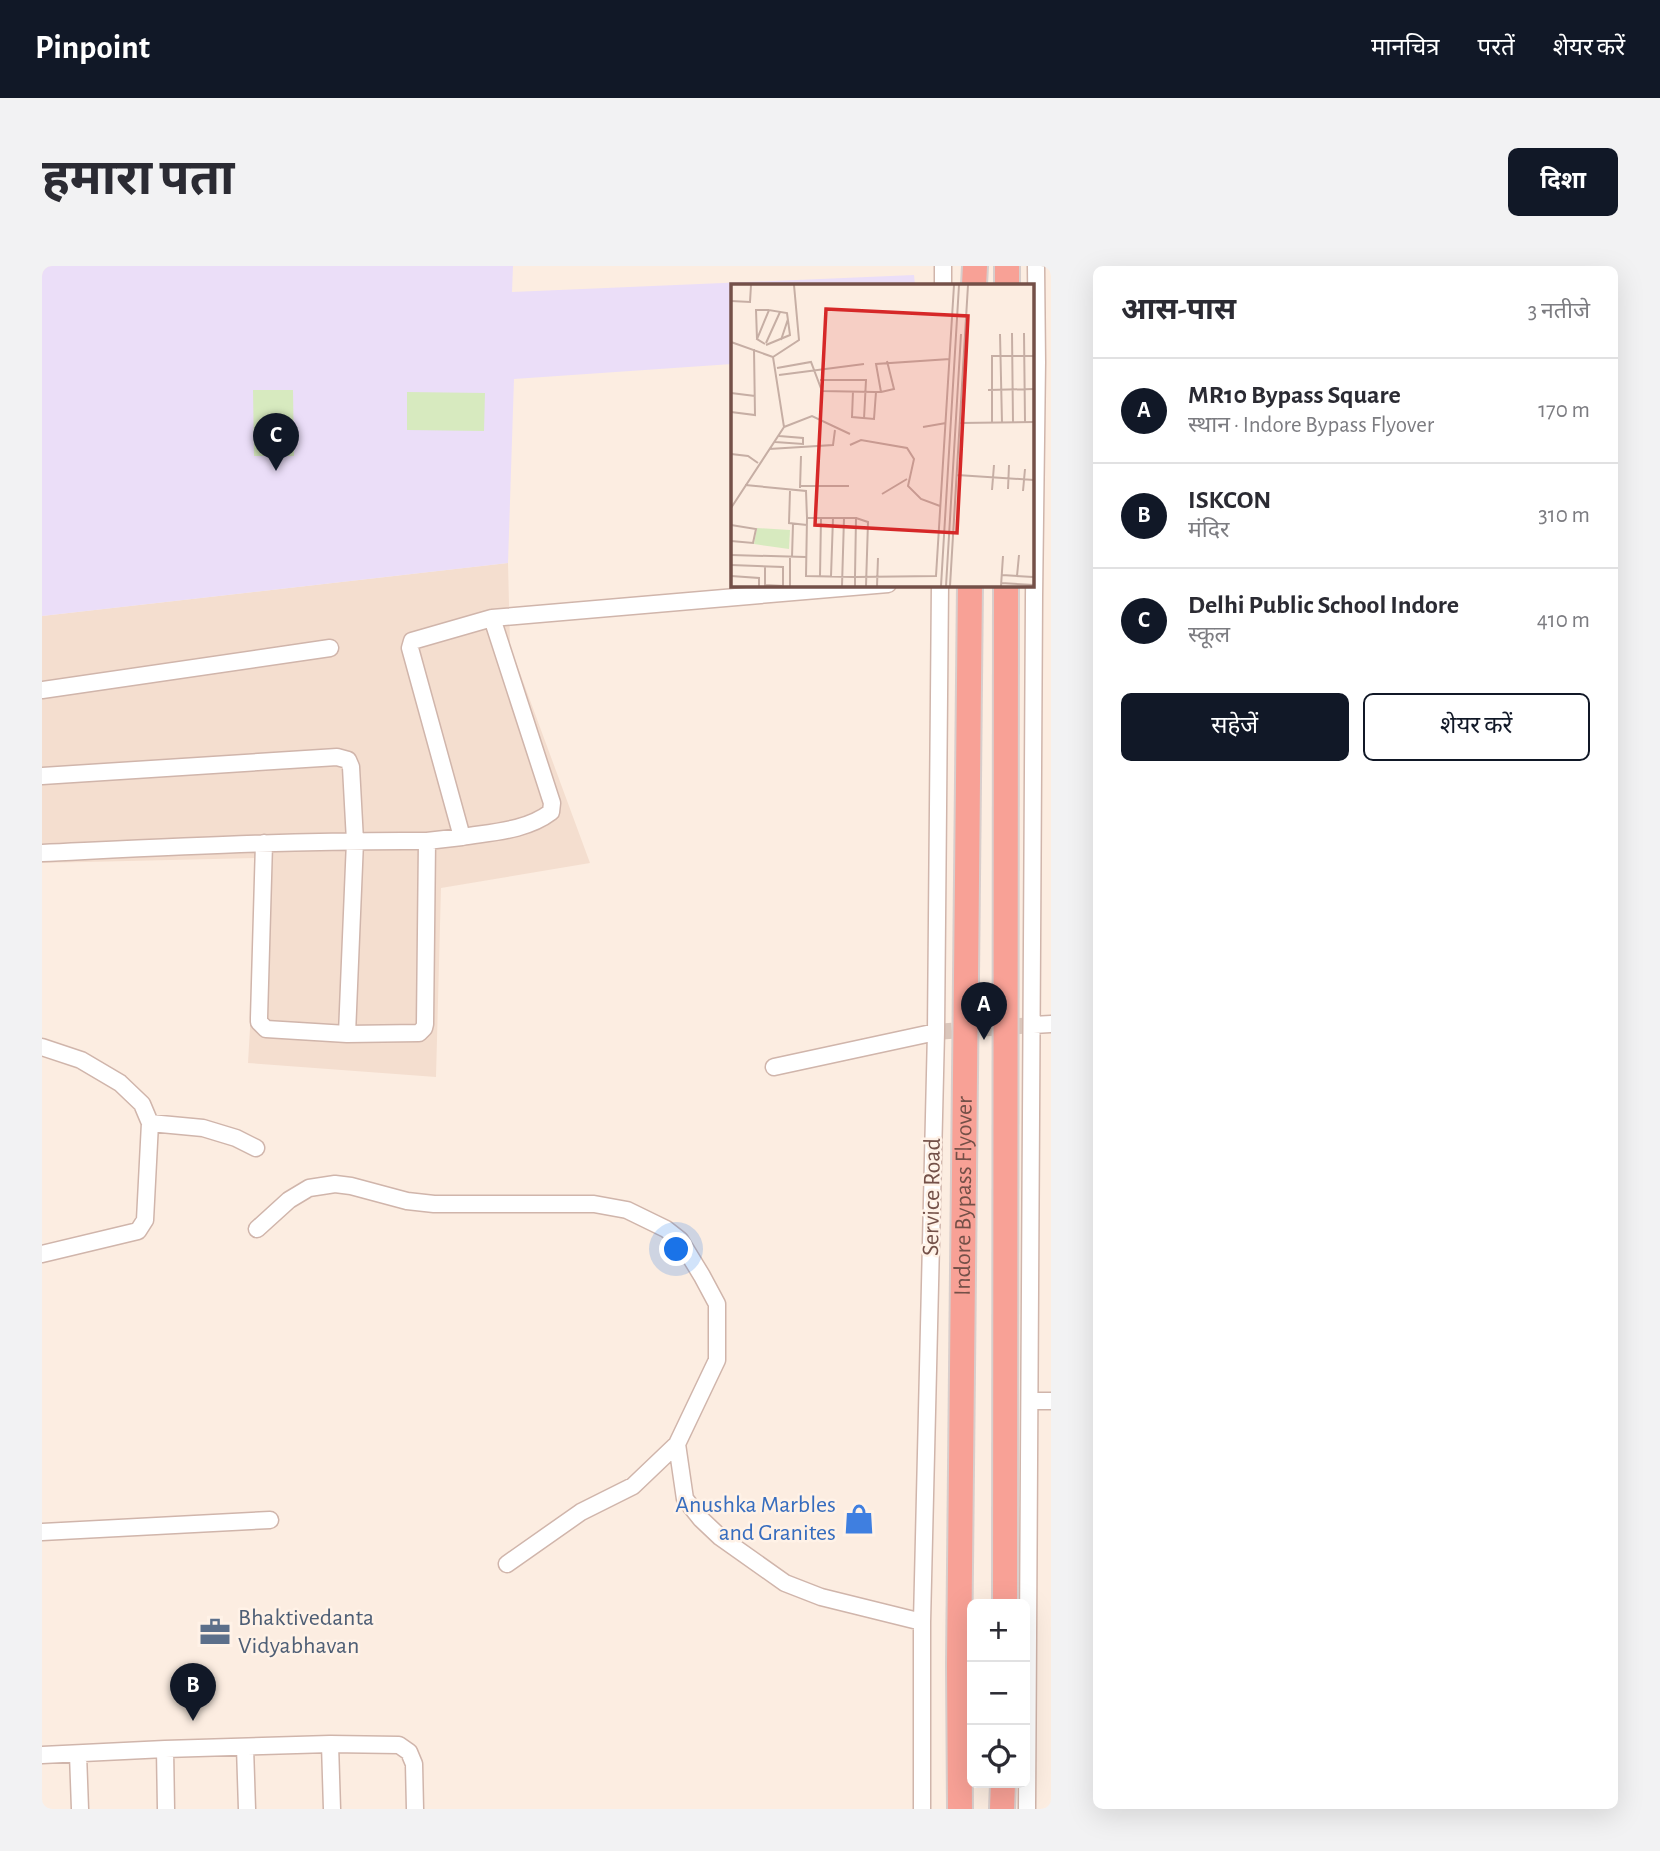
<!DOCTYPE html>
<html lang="hi">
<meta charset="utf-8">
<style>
:root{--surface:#fff;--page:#f2f2f3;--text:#2b2b33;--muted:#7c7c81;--line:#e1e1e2;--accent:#111827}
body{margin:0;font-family:"Alegreya Sans","Noto Sans Devanagari",sans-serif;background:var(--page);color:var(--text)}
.controls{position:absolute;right:21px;bottom:21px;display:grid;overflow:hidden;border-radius:10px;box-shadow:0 7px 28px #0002}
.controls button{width:63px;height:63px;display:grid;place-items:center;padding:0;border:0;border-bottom:2px solid var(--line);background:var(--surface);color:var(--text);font:35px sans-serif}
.you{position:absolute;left:635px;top:984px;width:24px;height:24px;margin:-18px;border:5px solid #fff;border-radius:50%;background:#1a73e8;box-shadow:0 0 0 10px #1a73e833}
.badge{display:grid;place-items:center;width:46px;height:46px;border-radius:50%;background:var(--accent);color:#fff;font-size:23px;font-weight:700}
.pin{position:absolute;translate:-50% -58px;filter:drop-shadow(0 2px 4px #0008)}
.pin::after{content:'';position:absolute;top:37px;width:24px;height:21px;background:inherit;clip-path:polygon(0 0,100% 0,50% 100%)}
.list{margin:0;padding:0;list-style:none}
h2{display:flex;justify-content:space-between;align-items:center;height:91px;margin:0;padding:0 28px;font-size:30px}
h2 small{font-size:23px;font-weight:400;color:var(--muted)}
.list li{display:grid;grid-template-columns:46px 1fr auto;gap:21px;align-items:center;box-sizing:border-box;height:105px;padding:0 28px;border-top:2px solid var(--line)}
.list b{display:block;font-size:26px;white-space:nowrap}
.list p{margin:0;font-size:23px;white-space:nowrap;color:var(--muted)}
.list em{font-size:23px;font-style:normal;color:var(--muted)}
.actions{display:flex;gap:14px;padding:21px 28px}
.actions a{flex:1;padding:16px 0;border:2px solid var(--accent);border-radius:10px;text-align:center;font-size:24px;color:var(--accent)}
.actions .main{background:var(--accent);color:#fff}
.icon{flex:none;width:38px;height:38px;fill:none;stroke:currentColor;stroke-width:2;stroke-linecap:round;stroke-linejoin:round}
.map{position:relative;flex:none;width:1009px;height:1543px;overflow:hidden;border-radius:10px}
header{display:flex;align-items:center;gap:42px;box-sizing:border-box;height:98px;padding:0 35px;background:var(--accent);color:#fff}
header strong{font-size:33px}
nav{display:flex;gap:38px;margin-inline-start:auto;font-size:24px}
.intro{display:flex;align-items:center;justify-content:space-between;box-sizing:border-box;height:168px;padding:0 42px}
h1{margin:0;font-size:49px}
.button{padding:18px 32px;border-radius:10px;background:var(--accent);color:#fff;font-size:24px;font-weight:700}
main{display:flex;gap:42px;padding:0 42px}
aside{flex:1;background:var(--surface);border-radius:10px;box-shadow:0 7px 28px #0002}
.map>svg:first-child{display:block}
.residential{fill:#f4decf}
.education{fill:#ebdef8}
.green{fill:#d7eabf}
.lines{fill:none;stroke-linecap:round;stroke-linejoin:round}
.minor-tunnel{stroke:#dac6bb;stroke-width:16;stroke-dasharray:16 8;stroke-linecap:butt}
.minor-casing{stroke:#d0b5ab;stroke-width:19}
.highway-casing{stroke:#d8cecc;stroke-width:28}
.minor{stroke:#fff;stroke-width:16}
.highway{stroke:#f8a196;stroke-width:24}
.highway-bridge-casing{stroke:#d8cecc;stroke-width:28;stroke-linecap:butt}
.highway-bridge{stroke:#f8a196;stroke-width:24}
.labels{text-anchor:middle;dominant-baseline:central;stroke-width:5;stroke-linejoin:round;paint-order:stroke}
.street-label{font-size:24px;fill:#745048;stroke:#fff2e7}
.shop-label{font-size:24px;fill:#366cbe;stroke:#fff2e7;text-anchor:end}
.service-label{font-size:24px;fill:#4e5e75;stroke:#fff2e7;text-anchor:start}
.inset-road{fill:none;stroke:#c6aea4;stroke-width:2}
.view{fill:#d62828;fill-opacity:0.15;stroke:#d62828;stroke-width:3.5}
.inset-edge{fill:none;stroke:#745048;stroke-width:3.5}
</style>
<header>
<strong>Pinpoint</strong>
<nav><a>मानचित्र</a><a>परतें</a><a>शेयर करें</a></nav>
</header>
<div class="intro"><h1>हमारा पता</h1><a class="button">दिशा</a></div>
<main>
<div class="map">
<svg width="1009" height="1543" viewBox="0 0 1009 1543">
<rect width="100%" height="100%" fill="#fcede1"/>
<path class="residential" d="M466,297L468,380L548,597L399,622L394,811L206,797L218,592L0,597V350Z"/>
<path class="education" d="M0,0H471L470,26L872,9L873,19H690V98L472,113L466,297L0,350Z"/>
<path class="green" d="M211,124H251L252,190H212Z
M365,126L443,127L442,165L365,164Z"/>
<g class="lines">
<path class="minor-tunnel" d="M894,766L991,759"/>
<g class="minor-casing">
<path id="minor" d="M901,19V0
M0,424L288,382
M0,510L295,491L306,494L309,501L313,575L305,768
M420,571C450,566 484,565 509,546L510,537L450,352
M222,577L217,752V756L224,763L305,768L377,767L382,762L383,758L385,575L420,571L368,382L370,375L450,352L846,318
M0,587C128,581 256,574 385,575
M991,759L1009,758
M0,781L39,794L78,817L100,838L108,857L103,954L96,965L0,988
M732,801L894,766
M108,857L161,862L194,872L214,882
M215,963L247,934L267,922L293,918L309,920L365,935L392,938H552L585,944L624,963L638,974L660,1010L675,1038V1094L635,1178L643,1233L659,1253L678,1271L743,1317L779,1331L880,1356
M988,1135H1009
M0,1266L228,1254
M465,1298L539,1246L591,1220L635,1178
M288,1478L357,1479L367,1486L372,1498L373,1543
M203,1481L205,1543
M123,1483L124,1543
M36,1488L38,1543
M0,1489L123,1483L288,1478L290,1543
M880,1543V1356L894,766L898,318
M985,1543L992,331L995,96L994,0"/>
</g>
<g class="highway-casing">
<path id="highway" d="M932,19L933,0
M965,19V0
M917,1399L918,1543
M960,1543L961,1517"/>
</g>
<use href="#minor" class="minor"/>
<use href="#highway" class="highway"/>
<g class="highway-bridge-casing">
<g id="highway-bridge">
<path d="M963,1338L964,318"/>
<path id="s1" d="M917,1399L928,318"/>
</g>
</g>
<use href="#highway-bridge" class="highway-bridge"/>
</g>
<defs>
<g id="shop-bare" transform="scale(2.415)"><path d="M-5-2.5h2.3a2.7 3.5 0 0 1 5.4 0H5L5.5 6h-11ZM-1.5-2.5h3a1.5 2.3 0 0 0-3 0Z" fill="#3f7fe0" stroke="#fff2e7" stroke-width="2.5" paint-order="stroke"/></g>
<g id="office-bare" transform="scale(2.415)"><path d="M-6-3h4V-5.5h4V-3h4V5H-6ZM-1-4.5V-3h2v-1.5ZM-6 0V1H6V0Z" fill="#5c6f8a" stroke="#fff2e7" stroke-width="2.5" paint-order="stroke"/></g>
</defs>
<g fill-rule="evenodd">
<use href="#shop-bare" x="817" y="1253"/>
<use href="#office-bare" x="173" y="1366"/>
</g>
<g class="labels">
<g class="street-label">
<text transform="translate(890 931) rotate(-89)">Service Road</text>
<text stroke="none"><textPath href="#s1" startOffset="469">Indore Bypass Flyover</textPath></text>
</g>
<g class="shop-label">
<text x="794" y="1239">Anushka Marbles<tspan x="794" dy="28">and Granites</tspan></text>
</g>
<g class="service-label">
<text x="196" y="1352">Bhaktivedanta<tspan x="196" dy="28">Vidyabhavan</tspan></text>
</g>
</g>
<g transform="translate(689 18)">
<rect width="303" height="303" fill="#fcede1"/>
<path d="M26,244L59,246L58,265L23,260Z" fill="#d7eabf"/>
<path class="inset-road" d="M0,17L19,18L20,1M281,49L282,139M293,49L294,138M269,50L271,139M26,55L25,26H38M50,56L57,35M0,58L42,73L53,143L0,224M35,59L49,28M34,60L26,55L38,26L56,29L59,51L35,61M42,73L68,56L63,1M46,84L80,78L91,107L144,108M48,91L133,80M89,96H135L133,135M257,106L303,105M122,107L121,133L143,135L145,108H150L145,80L219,75M150,108L163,105L156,77M0,109L24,112M0,128L24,131L23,65M229,139L303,138M261,139V72H303M53,143L81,132L119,150M192,143L215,139M44,158L72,160V154L48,152M119,161L130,156L176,164L183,175L177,202L190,215L209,222M38,165L102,161L104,146M0,170L17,172L27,179M226,191L303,196M14,201L75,207L76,234H125L124,293L205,292L223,1M69,202H118M69,204L70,172M277,205L278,181M261,206L263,181M59,207L58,239L76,241M292,207L294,185M151,210L176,195M76,234L75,292L124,293V302M125,234L137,238L135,302M0,241L25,245L22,259L0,257M0,271L75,273M61,273L62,240M0,281L52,283V302L34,301V282M271,291L302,293M0,292L28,294V302M89,292L90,234M100,292L102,234M286,292L288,271M270,299L303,301M59,302V273M111,302L113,234M146,302L147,274M210,302L228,1M215,302L230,50M219,302L237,1M270,302L272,272"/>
<path class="view" d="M95,25L237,32L226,249L84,241Z"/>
<rect width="303" height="303" class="inset-edge"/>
</g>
</svg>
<div class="controls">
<button>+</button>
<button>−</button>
<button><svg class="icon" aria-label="locate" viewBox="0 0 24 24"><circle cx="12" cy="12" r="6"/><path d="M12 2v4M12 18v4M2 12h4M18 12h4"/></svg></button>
</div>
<div class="you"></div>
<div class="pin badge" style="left:942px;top:774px">A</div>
<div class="pin badge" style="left:151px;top:1455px">B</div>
<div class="pin badge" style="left:234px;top:205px">C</div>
</div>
<aside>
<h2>आस-पास<small>3 नतीजे</small></h2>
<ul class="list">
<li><span class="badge">A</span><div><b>MR10 Bypass Square</b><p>स्थान · Indore Bypass Flyover</p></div><em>170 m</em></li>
<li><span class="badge">B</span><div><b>ISKCON</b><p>मंदिर</p></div><em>310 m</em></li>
<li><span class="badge">C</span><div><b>Delhi Public School Indore</b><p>स्कूल</p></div><em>410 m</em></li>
</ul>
<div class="actions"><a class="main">सहेजें</a><a>शेयर करें</a></div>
</aside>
</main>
